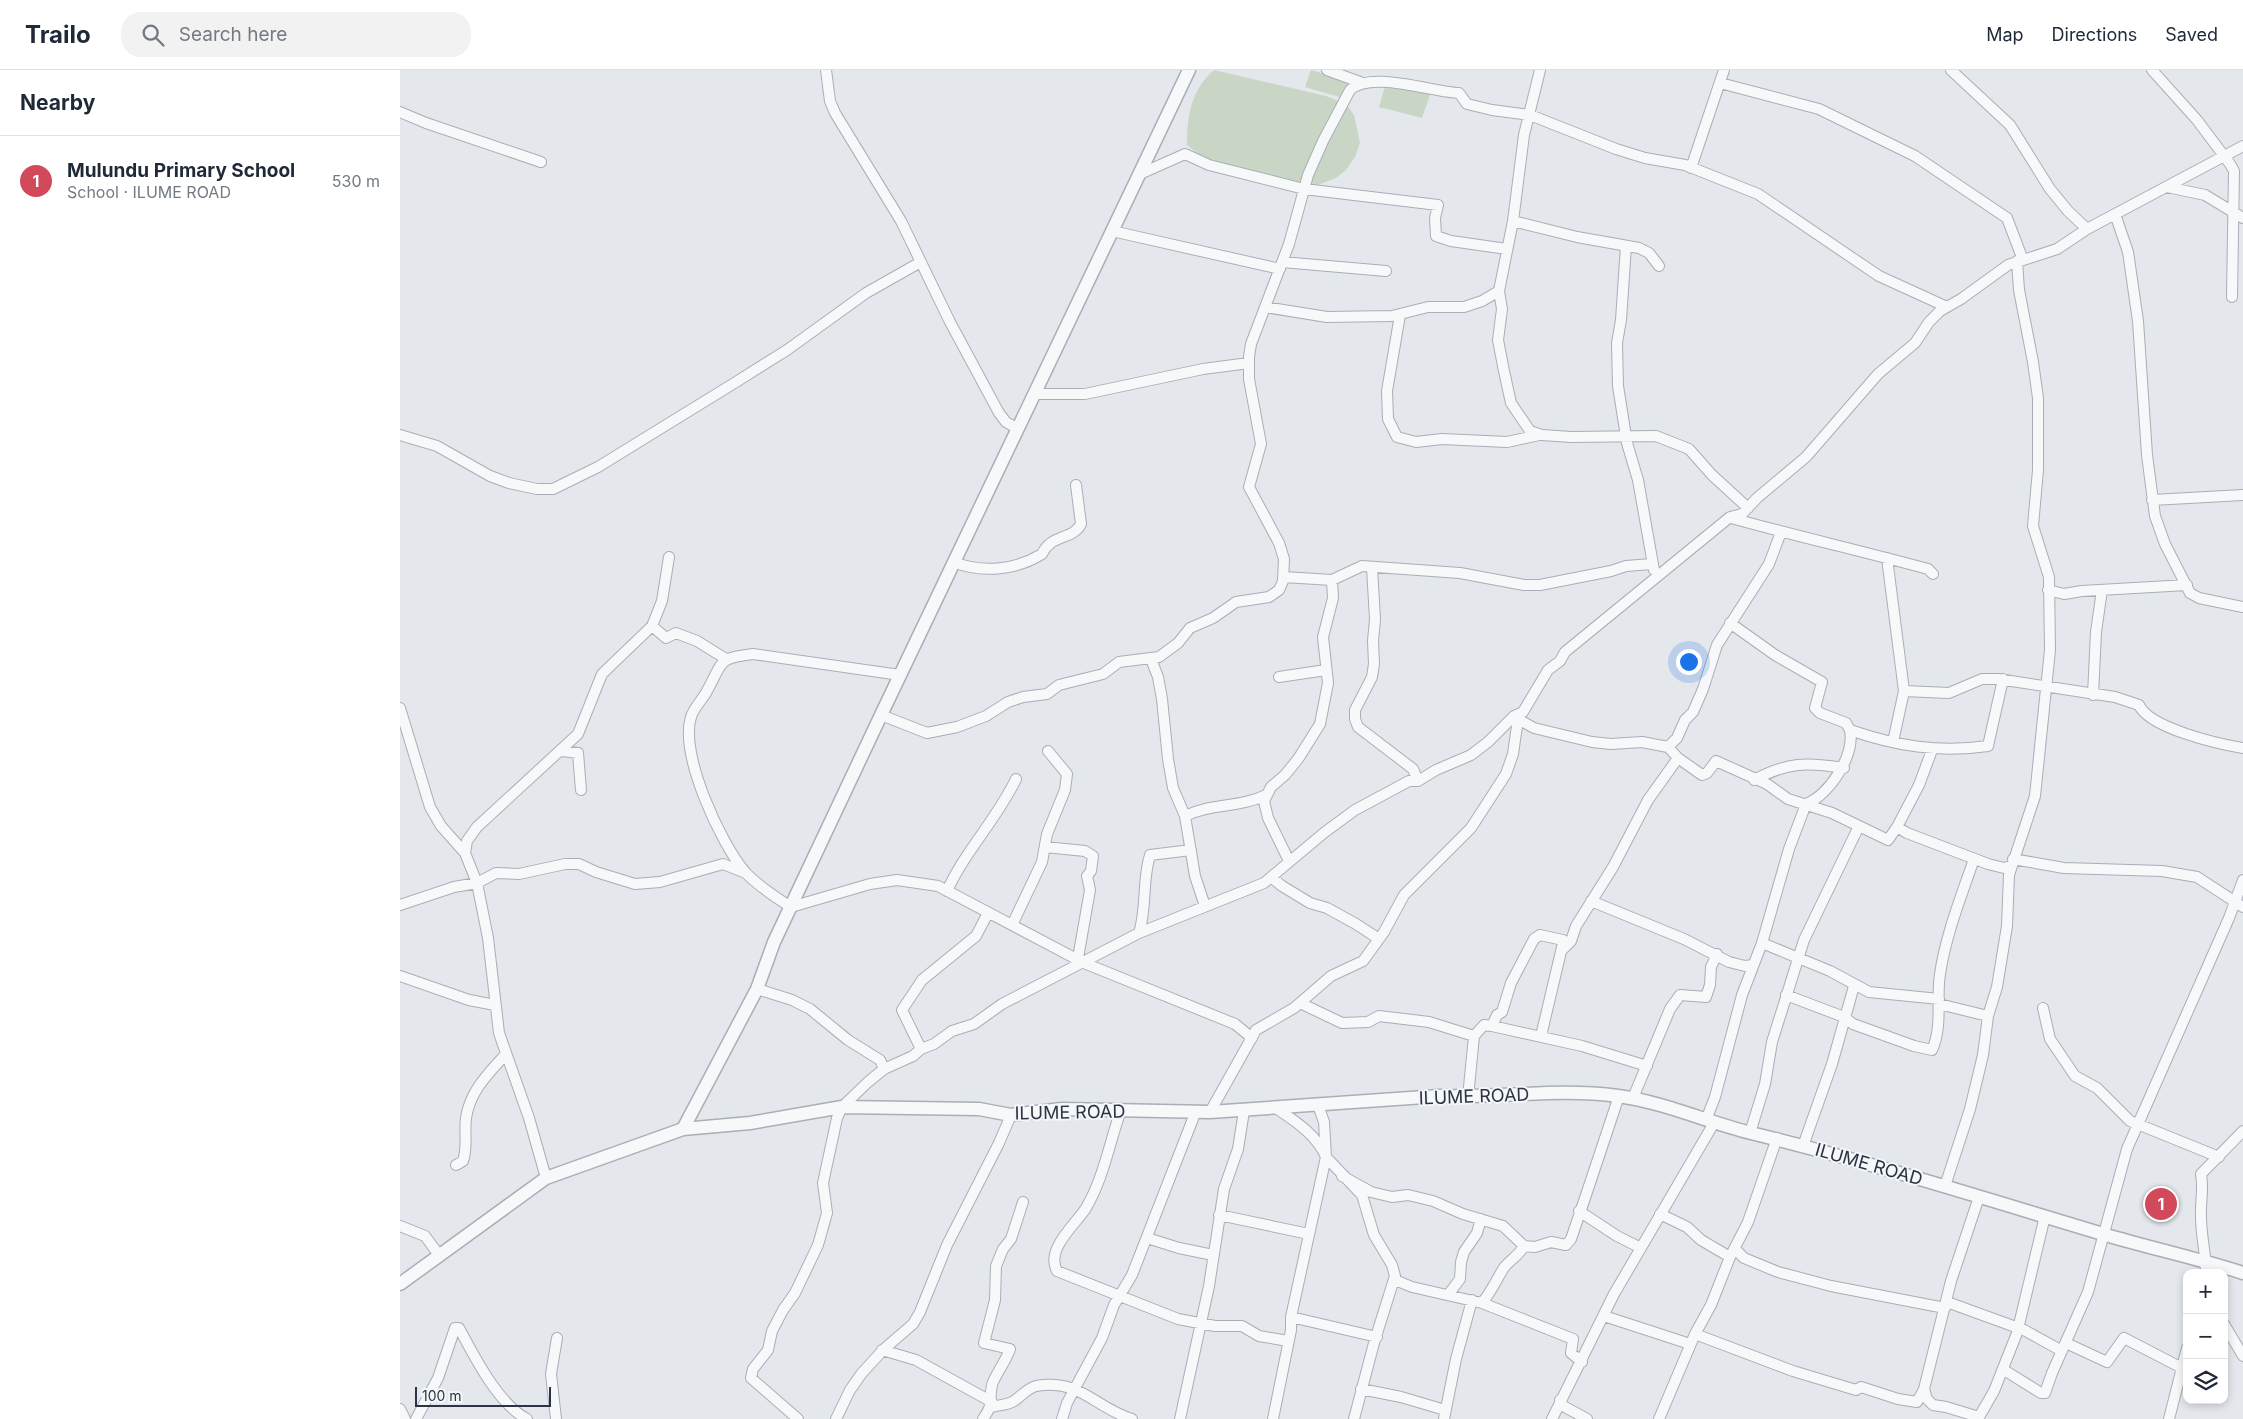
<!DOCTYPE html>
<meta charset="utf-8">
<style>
:root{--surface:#fff;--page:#f2f2f3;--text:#1f2937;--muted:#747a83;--line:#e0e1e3;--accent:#d1495b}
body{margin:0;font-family:Inter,sans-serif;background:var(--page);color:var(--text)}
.controls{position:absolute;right:15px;bottom:15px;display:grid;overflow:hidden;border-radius:10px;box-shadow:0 2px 8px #0003}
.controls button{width:45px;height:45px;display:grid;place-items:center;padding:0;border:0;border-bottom:1px solid var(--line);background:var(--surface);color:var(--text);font:25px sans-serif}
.scale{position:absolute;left:15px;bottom:12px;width:136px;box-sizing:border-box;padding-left:5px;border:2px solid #2b3445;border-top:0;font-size:14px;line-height:18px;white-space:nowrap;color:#2b3445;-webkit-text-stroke:4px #f4f6f9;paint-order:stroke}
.you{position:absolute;left:1288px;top:591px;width:18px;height:18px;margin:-12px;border:4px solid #fff;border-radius:50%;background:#1a73e8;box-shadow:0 0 0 8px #1a73e833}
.badge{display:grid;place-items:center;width:32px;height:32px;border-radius:50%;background:var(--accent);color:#fff;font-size:16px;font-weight:700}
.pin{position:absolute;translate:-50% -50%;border:2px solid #fff;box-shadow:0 1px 5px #0006}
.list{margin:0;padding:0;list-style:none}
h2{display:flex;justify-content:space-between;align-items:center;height:65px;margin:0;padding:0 20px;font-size:21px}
h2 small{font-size:16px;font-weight:400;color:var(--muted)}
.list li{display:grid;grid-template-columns:32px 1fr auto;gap:15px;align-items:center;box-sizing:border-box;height:90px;padding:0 20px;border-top:1px solid var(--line)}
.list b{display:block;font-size:19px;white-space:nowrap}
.list p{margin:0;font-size:16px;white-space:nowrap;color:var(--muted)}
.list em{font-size:16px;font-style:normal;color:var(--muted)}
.icon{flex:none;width:28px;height:28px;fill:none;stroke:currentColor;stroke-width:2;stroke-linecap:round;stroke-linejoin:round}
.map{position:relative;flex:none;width:1843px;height:1349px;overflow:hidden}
header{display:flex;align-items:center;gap:30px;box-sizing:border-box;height:70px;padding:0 25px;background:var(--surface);border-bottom:1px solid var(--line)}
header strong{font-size:24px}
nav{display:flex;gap:28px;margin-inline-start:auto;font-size:18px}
.search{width:350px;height:45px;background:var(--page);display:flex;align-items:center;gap:12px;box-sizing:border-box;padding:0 18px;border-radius:20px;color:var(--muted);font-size:19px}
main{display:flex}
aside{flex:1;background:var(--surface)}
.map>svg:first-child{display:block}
.pitch{fill:#c9d6c5}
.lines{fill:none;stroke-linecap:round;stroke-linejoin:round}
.minor-casing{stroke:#a9aeb7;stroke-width:12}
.tertiary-casing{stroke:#a9aeb7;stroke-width:15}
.minor{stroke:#f7f8fa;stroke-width:10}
.tertiary{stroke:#f7f8fa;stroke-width:12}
.labels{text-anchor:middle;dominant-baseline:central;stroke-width:4;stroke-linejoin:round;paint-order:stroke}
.street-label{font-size:18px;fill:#2b3445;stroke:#f4f6f9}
</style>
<header>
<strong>Trailo</strong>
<div class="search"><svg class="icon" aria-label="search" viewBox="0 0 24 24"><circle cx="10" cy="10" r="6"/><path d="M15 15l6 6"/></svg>Search here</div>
<nav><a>Map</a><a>Directions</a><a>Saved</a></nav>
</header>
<main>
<aside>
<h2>Nearby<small></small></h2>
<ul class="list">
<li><span class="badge">1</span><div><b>Mulundu Primary School</b><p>School · ILUME ROAD</p></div><em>530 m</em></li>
</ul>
</aside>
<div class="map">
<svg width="1843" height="1349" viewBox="0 0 1843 1349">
<rect width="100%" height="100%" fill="#e4e7ec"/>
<path class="pitch" d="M814,0L926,26L946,34L954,45L960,73L955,87L946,100L936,108L912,117L804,89L787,75C787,46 791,20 814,0Z
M911,0L948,11L943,28L905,17Z
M986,13L1031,22L1022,48L979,37Z"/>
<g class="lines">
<g class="minor-casing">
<path id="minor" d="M426,0L430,31L435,43L501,151L550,252L599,343L606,352L618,359
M927,0L960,12
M1551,0L1610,55L1650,119L1668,141L1687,159
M1752,0L1797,50L1830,94L1834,101L1832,227
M1320,13L1419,39L1515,86L1607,148L1623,190
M0,42L26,53L141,92
M1291,98L1324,0
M740,104L785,84L809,95L904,119L1038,135L1035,148L1036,166L1051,171L1107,179
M1767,117L1805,125L1843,148
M1715,144L1728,182L1738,251L1747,385L1755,446L1765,474L1790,523L1799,528L1843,537
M1113,151L1177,167L1239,178L1249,183L1259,196
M712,161L880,199
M1226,176L1221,250L1217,273L1218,316L1227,373L1238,410L1254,500
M882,192L986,201
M1099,221L1102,239L1098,270L1104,301L1111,333L1130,361L1142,365L1171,367L1256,366L1289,379L1312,405L1348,438
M865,237L927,247L992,246L1028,237H1064L1082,231L1099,221L1113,151L1124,65L1140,0
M1000,245L987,321L988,349L997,367L1016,372L1042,369L1107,372L1139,365
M635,324H685L803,299L849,293
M0,365L37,376L90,406L109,413L137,419H153L198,397L336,312L387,280L466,223L519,193
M1752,430L1843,425
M1331,448C1396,466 1462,481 1528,499L1533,504
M1487,488L1504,621L1493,672
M553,492C582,503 614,501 642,484C651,464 673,470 681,454L676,415
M972,498L975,549L973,571L974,594L972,607L955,640V649L958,657L1013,699L1018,711
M884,507L932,510L962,496L1060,503L1124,515H1140L1211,501L1226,496L1252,494
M1648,520L1664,524L1682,521L1787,515
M1330,553L1375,585L1422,612L1415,638L1420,643L1446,653L1450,660
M252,556L266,568L276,563L297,571L326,589
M751,589L758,607L762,629L768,689L773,718L785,746L795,806L805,836
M500,605L353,584C317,588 323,592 307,621C303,629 294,637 291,647C279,684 321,774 345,802C358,816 375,827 391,837L470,814L497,810L538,816L684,893L835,954L852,968
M879,607L926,600
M1504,621L1549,623L1582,609H1598L1715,627L1739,635C1749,658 1818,674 1843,678
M1693,625L1696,562L1702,520
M0,638L30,737L41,756L65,783L77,813L88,868L99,963L129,1048L146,1108
M481,645L527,663L557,657L586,646L608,632L623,627L647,624L659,615L703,604L719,592L759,587L778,573L790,558L813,548L836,532L869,527L879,520L883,511L884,489L879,473L849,417L861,374L849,309V287L851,274L889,174L908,105L923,71L950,20C971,0 1031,22 1059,23L1067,34L1092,40L1130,45L1216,79L1245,88L1285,95L1358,124L1479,206L1547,237
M1118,649L1134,658L1192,672L1211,674L1242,672L1268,677L1278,688L1302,705L1307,703L1316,691L1367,714L1388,729L1432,743L1488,770L1497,757L1507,763L1588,794L1604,798L1611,796
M1268,677L1277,668L1285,650L1293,642L1303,619L1317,575L1369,494L1381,462
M162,681L178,683L181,720
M1354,710C1388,692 1406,692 1444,698
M785,746C811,733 840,738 866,725
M1497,757L1519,715L1532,680
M645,777L685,781L693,786L691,801L687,806L690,820L678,888
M65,783L67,771L77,757L178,664L202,604L252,556L262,531L269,487
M1613,789L1664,798L1762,801L1797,807L1843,837
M889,791L868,748L864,731L871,717L885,705L898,689L920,654L928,613L923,567L933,528L932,510
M872,808L882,816L910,833L927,838L956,854L979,869
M547,821C565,781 597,749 616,709
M1191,831L1284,869L1329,892L1345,896L1353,895
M0,835L54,817L77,813L96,803L119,804L165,794H179L196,802L235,814L260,812L323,794L346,803
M612,855L642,792L647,764L665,720L667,704L648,681
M739,863C747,838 742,810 750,785L791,780
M1362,873L1430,901L1469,922L1539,929
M1163,879L1171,871L1176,856L1213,797L1248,730L1278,688
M0,906L69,930L95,935
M357,919L392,930L410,939L448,970L480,990L484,999
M1386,925L1444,947L1453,954L1514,976L1532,980C1543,956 1536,928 1540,904C1546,864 1561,827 1574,789
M900,933L942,953L968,952L979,946L1029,952L1074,966
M1539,934L1588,946
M1643,938L1650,969L1675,1006L1697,1018L1730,1051L1819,1087
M1092,956L1182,976L1247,996
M1141,966L1163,873
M521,979L502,940L522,910L576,866L588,843
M1068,1027L1074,966L1084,955L1092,956L1097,945L1102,942L1111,913L1134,869L1140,865L1163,870V879
M1233,1028L1270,939L1280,925L1306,927L1310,915L1311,897L1317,884
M918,1035L924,1052L926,1087L962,1125L974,1165L992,1195L995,1206L974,1273L954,1349
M721,1040C709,1074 704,1107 686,1138C676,1154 645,1179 657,1201L778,1249L815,1256H842L859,1266L888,1271
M810,1042L856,960L894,938L931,906L963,891L984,862L1004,825L1071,758L1106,704L1113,684L1118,649L1114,646
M1306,1050L1315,1027L1342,925L1362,873L1389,779L1406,734C1429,725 1455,686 1450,660C1496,676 1539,683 1588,676L1603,609
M1350,1063L1365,1014L1372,972L1404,870L1459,756
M1403,1076L1432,994L1454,916
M56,1095L63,1091C68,1076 64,1063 66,1048C70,1021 88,1004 105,985
M942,1106L971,1122L992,1127L1008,1125L1033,1131L1063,1144L1103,1156L1124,1176L1135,1177L1151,1172L1166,1175L1171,1169L1185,1128L1219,1026
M1545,1116L1570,1039L1583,985L1588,946L1597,917L1607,856L1609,805L1635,726L1650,580L1649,507L1633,456L1638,400V328L1633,292L1619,220L1617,191
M1179,1141L1217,1166L1241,1178
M1260,1144L1287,1157L1301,1170L1330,1187
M819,1145L909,1164
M0,1156L25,1166L39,1185
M747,1168L779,1178L813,1185
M1335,1179L1344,1188L1378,1202L1431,1216L1545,1238
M1806,1203C1806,1184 1801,1166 1801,1147C1800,1133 1804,1119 1801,1104L1843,1061
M995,1210L1012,1217L1082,1233L1173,1269L1171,1283L1182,1292
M1048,1225L1060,1209L1061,1192L1064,1182L1077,1163L1081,1149
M1547,1232L1624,1260L1662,1281
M1082,1233C1091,1222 1096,1211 1103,1199C1109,1190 1118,1187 1124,1176
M1204,1246L1290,1274
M891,1247L977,1267
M1824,1254L1843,1286
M1295,1264L1393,1301L1456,1320L1461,1317L1498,1329L1517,1332L1524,1319L1551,1211L1579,1127
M1666,1273L1707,1292L1724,1268L1782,1298
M482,1280L516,1290L592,1332
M1604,1300L1641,1323H1645L1652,1303L1688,1222L1727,1079L1829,848L1843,810
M961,1319L1001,1327L1045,1340
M1524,1319L1527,1329L1533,1335L1546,1337L1579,1347L1594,1321L1617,1263L1645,1146
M1160,1330L1163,1336L1187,1349
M592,1337C599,1335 608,1335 614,1331C621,1326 628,1318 636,1316C680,1308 695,1338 732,1349
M0,1339L5,1349
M16,1349L38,1308L55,1258H59C74,1286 98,1334 127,1349
M156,1349L151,1304L157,1268
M398,1349L351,1308L353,1299L368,1280L372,1261L383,1240L395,1223L418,1175L427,1143L423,1113L437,1048L442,1037L468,1012L484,999L513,986L521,979L534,974L552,961L574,954L602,934L739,863L864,813L925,762L955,740L1009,711H1018L1036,700L1071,685L1088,672L1114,646L1123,642L1148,600L1160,591L1165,582L1330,447L1342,444L1357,428L1406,387L1478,304L1515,273L1529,252L1540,241L1561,229L1608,195L1657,179L1687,159L1843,76
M436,1349L450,1320L462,1303L484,1279L513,1254L520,1242L547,1175L599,1073L611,1045
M583,1349C595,1332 588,1332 592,1315C593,1309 607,1289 610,1279L584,1273L595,1230L596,1196L603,1179L611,1169L623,1132
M662,1349L667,1333L702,1268L714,1235L732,1205L796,1041
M780,1349L809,1216L824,1119L838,1079L844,1041
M873,1349L891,1260V1247L926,1087C917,1065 895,1051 876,1038
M1044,1349L1056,1289L1072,1230
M1152,1349L1214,1224L1314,1053
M1259,1349L1295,1264L1311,1235L1330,1187L1348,1152L1377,1068
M1769,1349L1787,1278"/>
</g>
<g class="tertiary-casing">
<path id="tertiary" d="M283,1059L357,919L374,872L481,645L789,0
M0,1214L146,1108L283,1059L350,1053L442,1037L579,1039L611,1045L662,1039L810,1042L1039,1026C1099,1028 1159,1018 1218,1026C1263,1032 1307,1052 1351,1063C1469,1092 1586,1129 1703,1164C1749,1178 1797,1188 1843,1203"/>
</g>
<use href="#minor" class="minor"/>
<use href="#tertiary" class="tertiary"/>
</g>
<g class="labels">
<g class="street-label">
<text transform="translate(1074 1026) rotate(-2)">ILUME ROAD</text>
<text transform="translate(670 1042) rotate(-1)">ILUME ROAD</text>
<text transform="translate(1469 1094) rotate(16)">ILUME ROAD</text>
</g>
</g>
</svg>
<div class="controls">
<button>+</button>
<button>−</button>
<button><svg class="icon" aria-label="layers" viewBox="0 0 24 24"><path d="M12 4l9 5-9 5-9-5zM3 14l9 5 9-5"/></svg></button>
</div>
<div class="scale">100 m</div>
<div class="you"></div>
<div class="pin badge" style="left:1761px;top:1134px">1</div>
</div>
</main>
